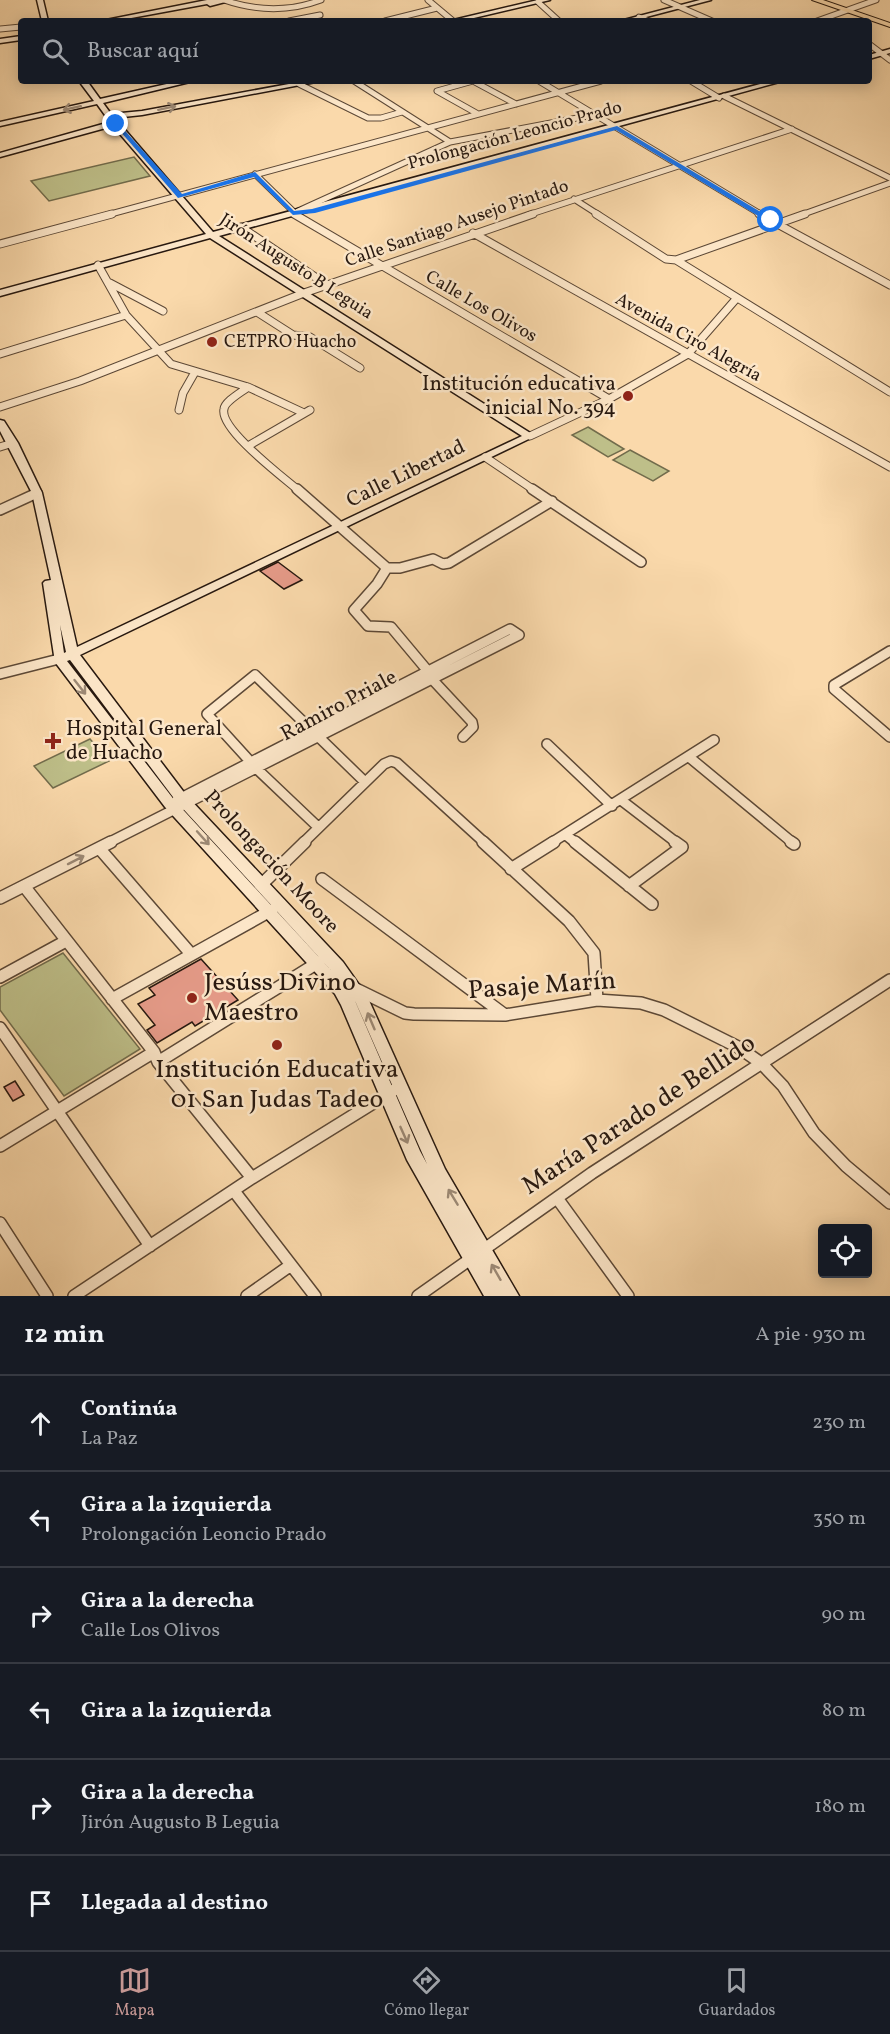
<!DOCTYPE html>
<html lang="es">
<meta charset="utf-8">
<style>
:root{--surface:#171b24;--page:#20242c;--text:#f1f3f6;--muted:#9ea1a6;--line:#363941;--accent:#c59692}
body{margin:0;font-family:Vollkorn,serif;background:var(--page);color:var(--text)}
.controls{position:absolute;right:18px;bottom:18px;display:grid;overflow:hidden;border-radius:6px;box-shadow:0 3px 15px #0003}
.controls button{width:54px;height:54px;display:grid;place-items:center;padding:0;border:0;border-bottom:2px solid var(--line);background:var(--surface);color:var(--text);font:30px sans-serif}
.stop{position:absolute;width:18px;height:18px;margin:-14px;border:4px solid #1a73e8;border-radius:50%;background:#fff}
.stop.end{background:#1a73e8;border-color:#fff;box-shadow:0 2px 6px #0008}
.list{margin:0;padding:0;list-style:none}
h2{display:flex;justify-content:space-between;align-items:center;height:78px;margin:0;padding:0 24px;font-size:26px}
h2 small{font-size:20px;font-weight:400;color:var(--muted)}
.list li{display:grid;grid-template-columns:39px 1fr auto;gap:18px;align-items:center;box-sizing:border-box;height:96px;padding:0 24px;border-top:2px solid var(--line)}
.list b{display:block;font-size:22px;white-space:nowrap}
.list p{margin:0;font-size:20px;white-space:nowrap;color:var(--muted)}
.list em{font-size:20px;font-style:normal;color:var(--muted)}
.icon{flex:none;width:33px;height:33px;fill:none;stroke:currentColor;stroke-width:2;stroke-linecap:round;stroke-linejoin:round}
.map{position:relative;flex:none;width:890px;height:1296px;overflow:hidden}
.search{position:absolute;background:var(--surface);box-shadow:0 3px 15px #0003;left:18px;right:18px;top:18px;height:66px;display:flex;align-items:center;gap:15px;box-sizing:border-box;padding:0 21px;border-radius:6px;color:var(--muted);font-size:22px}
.sheet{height:654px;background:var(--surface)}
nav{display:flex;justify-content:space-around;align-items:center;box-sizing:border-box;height:84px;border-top:2px solid var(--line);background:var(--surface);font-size:16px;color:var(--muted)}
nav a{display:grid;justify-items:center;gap:3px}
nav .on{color:var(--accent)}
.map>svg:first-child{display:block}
.green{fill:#bebf89;stroke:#726c4c;stroke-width:1.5}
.building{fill:#e69b89;stroke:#27180f;stroke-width:1.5}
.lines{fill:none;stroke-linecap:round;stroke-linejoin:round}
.street-far3-casing{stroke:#5c4836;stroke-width:7}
.street-far2-casing{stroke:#5c4836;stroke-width:9}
.street-far1-casing{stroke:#5c4836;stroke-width:12}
.street-casing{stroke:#5c4836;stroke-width:14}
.secondary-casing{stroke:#27180f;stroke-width:3}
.primary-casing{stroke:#27180f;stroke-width:2}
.street-far3{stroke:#fce6c8;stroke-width:5}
.street-far2{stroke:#fce6c8;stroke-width:7}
.street-far1{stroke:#fce6c8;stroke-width:9}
.street{stroke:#fce6c8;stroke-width:11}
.secondary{fill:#fce6c8;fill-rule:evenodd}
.primary{fill:#fad9ab;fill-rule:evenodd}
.oneway{stroke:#9c8975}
.route{fill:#1a73e8}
.poi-dot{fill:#8f2418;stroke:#fce6c8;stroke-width:2}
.labels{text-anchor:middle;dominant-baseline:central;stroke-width:5;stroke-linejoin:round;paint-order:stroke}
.far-street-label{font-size:18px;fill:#27180f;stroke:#fce6c8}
.far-poi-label{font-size:18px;fill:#27180f;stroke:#fce6c8;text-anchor:start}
.poi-label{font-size:21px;fill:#27180f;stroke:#fce6c8;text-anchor:end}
.street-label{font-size:21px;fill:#27180f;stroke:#fce6c8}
.near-poi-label{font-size:26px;fill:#27180f;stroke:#fce6c8;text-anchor:start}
.near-street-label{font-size:26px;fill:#27180f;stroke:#fce6c8}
</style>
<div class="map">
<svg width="890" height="1296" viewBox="0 0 890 1296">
<rect width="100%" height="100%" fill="#fad9ab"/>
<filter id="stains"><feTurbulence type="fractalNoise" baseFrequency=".00333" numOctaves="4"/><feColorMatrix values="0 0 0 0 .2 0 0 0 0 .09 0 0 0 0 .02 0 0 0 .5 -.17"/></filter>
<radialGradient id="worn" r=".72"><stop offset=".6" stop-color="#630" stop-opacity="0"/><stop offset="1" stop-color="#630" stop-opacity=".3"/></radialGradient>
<path class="green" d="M134,157L150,176L49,201L31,181Z
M588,427L624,449L608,457L572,435Z
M630,450L669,471L653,481L613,460Z
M90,739L109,761L53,788L34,766Z
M63,953L140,1049L64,1096L0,1010V987Z"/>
<path class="building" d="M278,562L302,580L284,589L260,571Z
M201,959L238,1000L195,1026L192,1022L157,1043L147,1030L155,1025L138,1004L155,995L149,988Z
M15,1081L24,1095L13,1101L4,1087Z"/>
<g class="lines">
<g class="street-far3-casing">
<path id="street-far3" d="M224,0C256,11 289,12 321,0
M428,0L453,21
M664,0L712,21
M538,2L559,21
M639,17L649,21
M289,21L320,15
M385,21L437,8
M817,21L876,0
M0,29L21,27
M869,44L890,60
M354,81L450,142
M473,81L437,91L478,114
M473,81L516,104
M539,81L762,215
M691,81L719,98
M299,84L368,118H381L402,112
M724,96L890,178
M255,174L297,215
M574,199L599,215
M298,211L450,142L593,115
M107,215L601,81
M528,215L792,129
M801,215L890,183"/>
</g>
<g class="street-far2-casing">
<path id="street-far2" d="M294,214L609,399
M596,214L666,259L676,260L890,392
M759,214L890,285
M241,227L327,285
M473,233L890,467
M0,244L112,214
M676,260L805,214
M98,265L126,315L171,364L248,387C242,392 225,401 224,409C219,429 283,477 298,490
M110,283L163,311
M257,312L293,335L310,337L360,368
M0,354L126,315
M248,387L304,413
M0,407L80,381L304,293L533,214
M179,410L183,393L195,372
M530,436L609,399L688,354L736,299
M248,446L310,410
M0,447L13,443
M485,457L534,490"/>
</g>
<g class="street-far1-casing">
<path id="street-far1" d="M297,489L387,568
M532,489L641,562
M0,510L37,493
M387,568H400L433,559L443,564L449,563L552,501
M387,568L377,584L354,610L368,626L391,627L427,670
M890,651L834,685V689L890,737
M0,674L59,659
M431,678L472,722L473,727L463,737
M547,744L612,806
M689,757L793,843
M621,800L677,843
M318,827L257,769L207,714L255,675L365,782
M566,835L576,843
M108,843L519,635L510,629L177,800
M303,843L384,764L391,761L397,763L485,843
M551,843L714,740"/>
</g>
<g class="street-casing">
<path id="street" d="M483,842L569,921L594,953L597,1000
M575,842L652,904
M791,842L794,844
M99,848L191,954
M511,869L554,842
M322,879L505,1015
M262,884L305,842
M24,886L154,1052L158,1062L252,1178
M629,886L682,847L675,842
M0,898L111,842
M0,977L66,941
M356,989L405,1013L414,1014L505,1015L597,1000L641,1003L664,1010L738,1047L761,1063L783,1086L814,1133L846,1166L890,1203
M112,999L272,910
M0,1028L150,1246
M158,1062L319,962
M0,1146L154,1052
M234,1191L315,1296
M557,1198L628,1296
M0,1223L47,1296
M74,1296L252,1178L399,1087
M247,1296L291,1265
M418,1296L592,1173L890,980"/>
</g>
<g class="secondary-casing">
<path id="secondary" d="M37,0H43L48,21H42Z
M207,0H233L210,6L207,4L115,21H101Z
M538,0H550L461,21H449Z
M700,0H711L631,21H620Z
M21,36V40L0,43V39Z
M890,49V53L869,59V55Z
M79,81H87L100,99L180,81H194L103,103L111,114L142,111L305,81H321L142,115L114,118L117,121L123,120V124H120L213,232L771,81H783L219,236L535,436L80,655L186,795L343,962L367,996L445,1169L519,1296H484L407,1160L341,1005L335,994L165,807L55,662L43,583L45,581L51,580L32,493L0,431V420L4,421L18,443L42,493L77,647L522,436L210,238L0,296V290L206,234L113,126L0,157V153L110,122L97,104L0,126V122L94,101ZM60,625L66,652L64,653ZM70,660L176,801L339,979L175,801L67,661ZM355,1001L356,1003L427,1164L420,1151Z"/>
</g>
<g class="primary-casing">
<path id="primary" d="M812,0H823L890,23V27Z"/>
</g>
<use href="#street-far3" class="street-far3"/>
<use href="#street-far2" class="street-far2"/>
<use href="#street-far1" class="street-far1"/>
<use href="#street" class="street"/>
<use href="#secondary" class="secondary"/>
<use href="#primary" class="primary"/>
</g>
<defs><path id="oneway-shaft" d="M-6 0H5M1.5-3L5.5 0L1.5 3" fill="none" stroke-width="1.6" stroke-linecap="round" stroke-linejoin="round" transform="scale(1.5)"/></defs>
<g class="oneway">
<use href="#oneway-shaft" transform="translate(72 108) rotate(168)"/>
<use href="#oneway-shaft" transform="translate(167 108) rotate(-12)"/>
<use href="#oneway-shaft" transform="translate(80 687) rotate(52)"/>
<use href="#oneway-shaft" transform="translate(203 838) rotate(48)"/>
<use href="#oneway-shaft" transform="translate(76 860) rotate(-27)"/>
<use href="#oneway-shaft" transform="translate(371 1021) rotate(-113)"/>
<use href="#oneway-shaft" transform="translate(404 1135) rotate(66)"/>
<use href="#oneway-shaft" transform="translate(453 1197) rotate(-121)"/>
<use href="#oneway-shaft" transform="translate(496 1272) rotate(-120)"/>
</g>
<path class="route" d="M113,123H118L182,194L255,172L294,211L312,209L617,126L774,220L768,222L616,130L315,213L293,215L254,177L178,198Z"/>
<g class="poi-dot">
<circle cx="212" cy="342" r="6"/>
<circle cx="628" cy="396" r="6"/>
<path d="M50 732h6v6h6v6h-6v6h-6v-6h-6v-6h6z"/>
<circle cx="192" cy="998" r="6"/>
<circle cx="277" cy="1045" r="6"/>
</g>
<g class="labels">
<g class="far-street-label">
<text transform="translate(515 136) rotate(-15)">Prolongación Leoncio Prado</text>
<text transform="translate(457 224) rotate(-19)">Calle Santiago Ausejo Pintado</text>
<text transform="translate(296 267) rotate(33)">Jirón Augusto B Leguia</text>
<text transform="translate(481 307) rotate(30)">Calle Los Olivos</text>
<text transform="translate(688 338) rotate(29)">Avenida Ciro Alegría</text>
</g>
<g class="far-poi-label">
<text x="224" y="342">CETPRO Huacho</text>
</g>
<g class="poi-label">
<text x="616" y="384">Institución educativa<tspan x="616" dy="24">inicial No. 394</tspan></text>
<text x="66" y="729" text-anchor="start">Hospital General<tspan x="66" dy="24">de Huacho</tspan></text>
</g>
<g class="street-label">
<text transform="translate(406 474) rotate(-26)">Calle Libertad</text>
<text transform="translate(339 706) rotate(-28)">Ramiro Priale</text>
<text transform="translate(271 862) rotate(47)">Prolongación Moore</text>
</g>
<g class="near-poi-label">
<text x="204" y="983">Jesúss Divino<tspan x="204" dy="30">Maestro</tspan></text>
<text x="277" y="1070" text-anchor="middle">Institución Educativa<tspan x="277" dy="30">01 San Judas Tadeo</tspan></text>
</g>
<g class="near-street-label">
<text transform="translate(542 986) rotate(-4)">Pasaje Marín</text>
<text transform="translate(639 1115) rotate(-33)">María Parado de Bellido</text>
</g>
</g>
<rect width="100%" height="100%" filter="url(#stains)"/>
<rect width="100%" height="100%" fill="url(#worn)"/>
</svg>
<div class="controls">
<button><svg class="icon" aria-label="locate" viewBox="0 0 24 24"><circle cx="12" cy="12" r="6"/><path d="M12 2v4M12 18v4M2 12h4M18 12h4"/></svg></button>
</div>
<div class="stop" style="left:771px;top:220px"></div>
<div class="stop end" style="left:116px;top:124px"></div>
<div class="search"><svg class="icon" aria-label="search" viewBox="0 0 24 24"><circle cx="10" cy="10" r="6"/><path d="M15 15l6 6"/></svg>Buscar aquí</div>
</div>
<section class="sheet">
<h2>12 min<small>A pie · 930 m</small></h2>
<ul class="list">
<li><svg class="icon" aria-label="ahead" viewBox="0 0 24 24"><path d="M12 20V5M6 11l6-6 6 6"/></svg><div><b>Continúa</b><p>La Paz</p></div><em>230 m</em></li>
<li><svg class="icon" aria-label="left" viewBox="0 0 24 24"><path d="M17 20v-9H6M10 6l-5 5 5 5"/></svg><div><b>Gira a la izquierda</b><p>Prolongación Leoncio Prado</p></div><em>350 m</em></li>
<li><svg class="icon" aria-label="right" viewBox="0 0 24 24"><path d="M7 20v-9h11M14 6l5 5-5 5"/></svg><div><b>Gira a la derecha</b><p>Calle Los Olivos</p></div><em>90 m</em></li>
<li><svg class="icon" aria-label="left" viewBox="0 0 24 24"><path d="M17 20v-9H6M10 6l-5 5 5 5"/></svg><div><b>Gira a la izquierda</b></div><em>80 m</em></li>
<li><svg class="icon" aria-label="right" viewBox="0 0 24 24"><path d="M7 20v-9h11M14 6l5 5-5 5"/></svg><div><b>Gira a la derecha</b><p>Jirón Augusto B Leguia</p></div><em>180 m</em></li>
<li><svg class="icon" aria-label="arrive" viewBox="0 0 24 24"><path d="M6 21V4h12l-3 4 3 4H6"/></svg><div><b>Llegada al destino</b></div></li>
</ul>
</section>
<nav>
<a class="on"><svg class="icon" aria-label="map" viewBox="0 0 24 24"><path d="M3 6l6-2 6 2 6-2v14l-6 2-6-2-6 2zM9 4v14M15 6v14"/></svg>Mapa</a>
<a><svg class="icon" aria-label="directions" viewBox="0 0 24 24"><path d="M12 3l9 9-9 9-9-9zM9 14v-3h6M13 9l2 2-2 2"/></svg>Cómo llegar</a>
<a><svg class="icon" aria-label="saved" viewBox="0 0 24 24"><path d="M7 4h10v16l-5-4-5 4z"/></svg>Guardados</a>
</nav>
